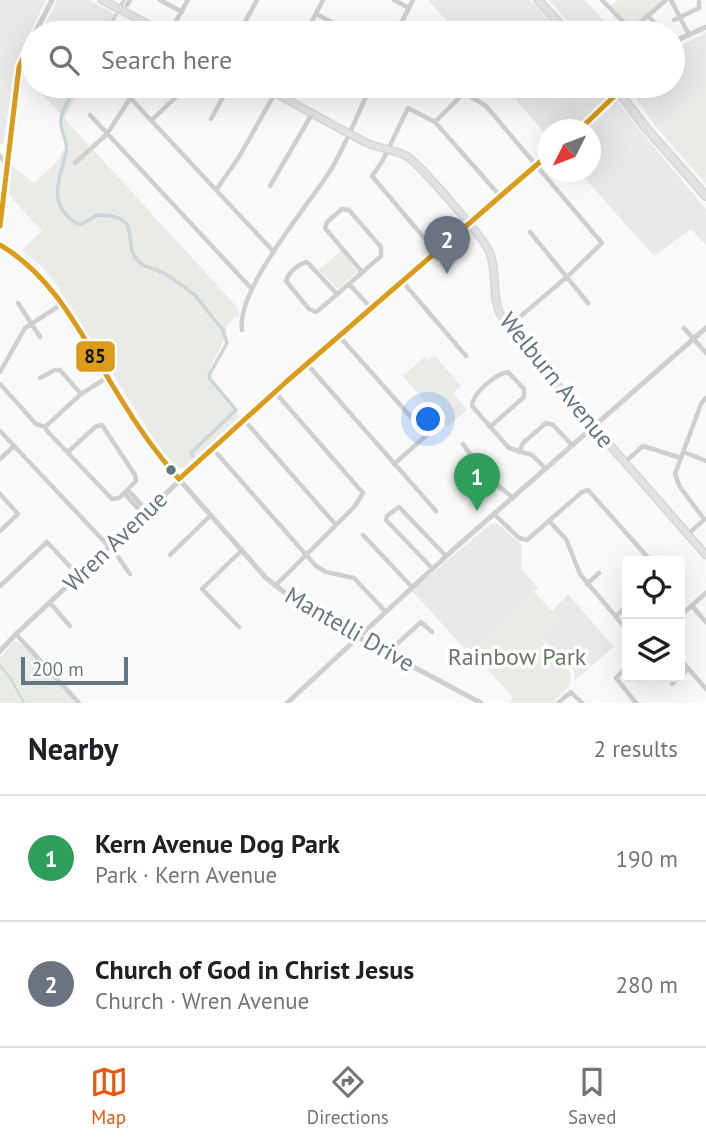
<!DOCTYPE html>
<meta charset="utf-8">
<style>
:root{--surface:#fff;--page:#f6f6f6;--text:#202124;--muted:#757577;--line:#e0e0e0;--accent:#ea580c}
body{margin:0;font-family:"PT Sans",sans-serif;background:var(--page);color:var(--text)}
.controls{position:absolute;right:21px;bottom:21px;display:grid;overflow:hidden;border-radius:7px;box-shadow:0 7px 28px #0002}
.controls button{width:63px;height:63px;display:grid;place-items:center;padding:0;border:0;border-bottom:2px solid var(--line);background:var(--surface);color:var(--text);font:35px sans-serif}
.compass{position:absolute;left:538px;top:119px;width:63px;height:63px;border-radius:50%;background:var(--surface);box-shadow:0 7px 28px #0002;rotate:228deg}
.scale{position:absolute;left:21px;bottom:18px;width:107px;box-sizing:border-box;padding-left:7px;border:4px solid #657683;border-top:0;font-size:19px;line-height:24px;white-space:nowrap;color:#657683;-webkit-text-stroke:5px #fff;paint-order:stroke}
.you{position:absolute;left:429px;top:420px;width:24px;height:24px;margin:-18px;border:5px solid #fff;border-radius:50%;background:#1a73e8;box-shadow:0 0 0 10px #1a73e833}
.badge{display:grid;place-items:center;width:46px;height:46px;border-radius:50%;background:var(--accent);color:#fff;font-size:23px;font-weight:700}
.pin{position:absolute;translate:-50% -58px;filter:drop-shadow(0 2px 4px #0008)}
.pin::after{content:'';position:absolute;top:37px;width:24px;height:21px;background:inherit;clip-path:polygon(0 0,100% 0,50% 100%)}
.list{margin:0;padding:0;list-style:none}
h2{display:flex;justify-content:space-between;align-items:center;height:91px;margin:0;padding:0 28px;font-size:30px}
h2 small{font-size:23px;font-weight:400;color:var(--muted)}
.list li{display:grid;grid-template-columns:46px 1fr auto;gap:21px;align-items:center;box-sizing:border-box;height:126px;padding:0 28px;border-top:2px solid var(--line)}
.list b{display:block;font-size:26px;white-space:nowrap}
.list p{margin:0;font-size:23px;white-space:nowrap;color:var(--muted)}
.list em{font-size:23px;font-style:normal;color:var(--muted)}
.icon{flex:none;width:38px;height:38px;fill:none;stroke:currentColor;stroke-width:2;stroke-linecap:round;stroke-linejoin:round}
.map{position:relative;flex:none;width:706px;height:703px;overflow:hidden}
.search{position:absolute;background:var(--surface);box-shadow:0 7px 28px #0002;left:21px;right:21px;top:21px;height:77px;display:flex;align-items:center;gap:18px;box-sizing:border-box;padding:0 24px;border-radius:38px;color:var(--muted);font-size:26px}
.sheet{height:343px;background:var(--surface)}
nav{display:flex;justify-content:space-around;align-items:center;box-sizing:border-box;height:98px;border-top:2px solid var(--line);background:var(--surface);font-size:19px;color:var(--muted)}
nav a{display:grid;justify-items:center;gap:4px}
nav .on{color:var(--accent)}
.map>svg:first-child{display:block}
.built{fill:#e8e9e9}
.green{fill:#e8ebe6}
.lines{fill:none;stroke-linecap:round;stroke-linejoin:round}
.stream{stroke:#ced6d9;stroke-width:2}
.canal{stroke:#ced6d9;stroke-width:3.5}
.secondary-casing{stroke:#d5d6d7;stroke-width:9}
.primary-casing{stroke:#d5d6d7;stroke-width:10}
.minor{stroke:#cecfd0;stroke-width:4.5}
.tertiary{stroke:#cecfd0;stroke-width:5}
.secondary{stroke:#e1e2e2;stroke-width:6}
.primary{stroke:#e1e2e2;stroke-width:7}
.bus-1-casing{stroke:#fff;stroke-width:10}
.bus-1{stroke:#da9c1a;stroke-width:5}
.bus-dot{fill:#657683;stroke:#fff;stroke-width:2.5}
.labels{text-anchor:middle;dominant-baseline:central;stroke-width:7;stroke-linejoin:round;paint-order:stroke}
.street-label{font-size:24px;fill:#657683;stroke:#fff}
.park-label{font-size:24px;fill:#687a64;stroke:#fff}
.line-badge{stroke:#fff;stroke-width:2.5}
.pale-badge-label{font-size:19px;text-anchor:middle;font-weight:bold;fill:#111}
</style>
<div class="map">
<svg width="706" height="703" viewBox="0 0 706 703">
<rect width="100%" height="100%" fill="#f9f9f9"/>
<path class="built" d="M0,0H46L17,60L3,145L0,144Z
M57,0H89L115,14L106,33H41Z
M428,0H530L560,33H457Z
M549,0H585L615,33H577Z
M706,32V84L657,128L633,94L638,86H673V50Z
M35,86H83L64,118Z
M504,86H606L638,128L706,209V245L691,229L654,256L579,172H590V130H548V137Z
M496,523L522,545L521,568L538,588L478,650L476,648L472,652L468,647L465,649L412,591L490,524Z
M568,594L614,647L575,680L574,671L542,639L560,620L552,611Z"/>
<path class="green" d="M618,0H664L631,27L610,7Z
M706,84V184L657,128Z
M64,118L239,309V318L236,317L226,326C226,347 210,359 207,378L239,417L184,468H177L159,447L58,287L43,268L22,250L42,231L8,194L11,165L34,183L59,160L62,151L69,149L63,124Z
M341,250L357,272L338,289L319,270Z
M434,355L461,386L453,393L467,410L447,427L403,376L424,357L428,361Z
M534,592L561,620L542,639L546,648L571,673L570,685L553,703H510L513,697L472,652L476,648L478,650Z
M14,641C28,643 65,690 76,703H0V658Z"/>
<g class="lines">
<path class="stream" d="M0,665L11,679L24,703"/>
<path class="canal" d="M121,5L124,0
M106,33L116,15
M77,86C72,96 61,109 61,121C60,132 69,141 66,153C59,180 47,204 76,223L82,224L97,215C150,215 116,247 143,265C148,268 154,268 159,271C172,276 184,287 196,296
M193,456L191,453L236,410L210,379L209,375L227,343L223,330L197,298"/>
<g class="secondary-casing">
<path id="secondary" d="M102,0L165,33
M263,86C297,105 332,125 367,143C380,149 396,149 408,157C421,166 483,237 489,251C498,271 491,294 500,314L560,388L706,555"/>
</g>
<g class="primary-casing">
<path id="primary" d="M538,0L568,33
M614,86L646,128L706,196"/>
</g>
<path class="minor" d="M160,0L182,12
M394,0L409,8
M602,0L630,29L636,26L666,0
M671,0L689,35
M127,5L130,0
M316,14L353,33
M648,16L660,29
M674,20L699,8V2
M130,33L139,20
M169,33L188,0
M239,33L257,0
M306,33L323,0
M396,33L413,0
M119,86L274,252
M358,86L368,91
M454,86L486,106L602,243L568,276L509,326
M90,115L252,289
M211,119L229,86
M152,120L181,92
M435,122L471,86
M0,156L7,165
M75,163L107,134L138,86
M270,186L312,114
M216,190L239,157L279,86
M530,232L588,303
M436,252L372,176L382,162L408,108L435,122L501,197
M402,281L466,356
M349,284L371,308
M337,294L307,262C299,263 288,273 286,281L309,309L316,312L320,309L380,257L381,256V247L349,210L342,209L327,222L325,228L362,272
M18,303L40,337
M684,328L706,353
M242,330C236,289 309,205 332,168C347,142 358,113 371,86
M339,336L427,435L394,464
M307,364L436,511
M0,372L25,328L62,304
M40,378L55,370H60L81,394
M0,384L36,424L45,427L48,432L112,499L119,498L136,481L135,475L102,425L95,427L68,452
M244,420L336,525
M45,427L81,394L108,377
M490,427L524,397V389L508,372C496,374 472,393 472,406L509,448L532,455L545,468
M0,431L116,554L130,574
M463,444L484,474L512,497
M213,449L316,566L326,572L354,578L385,611
M519,452L523,443L546,423L553,425L572,445
M684,452L706,461
M0,459L14,446
M625,462L643,446L681,458
M128,490L147,511
M124,493L143,514
M0,494L18,514L0,531
M494,514L519,538L527,540L582,492L588,490L651,561
M704,519L680,487L675,474L701,404L706,398
M549,521L566,539L580,574L627,630
M688,534L705,519
M363,535L412,587
M170,555L211,515
M432,568L386,520L387,516L399,507L446,556
M587,584L599,573
M0,586L47,542L79,576
M275,586L355,506L363,493L275,392
M50,603L70,626
M692,606L706,622
M616,616L627,606
M680,616L706,593
M239,627L202,589L242,550
M16,634L79,703
M387,653L421,622L432,632
M680,659L706,689
M627,666L616,678L636,703
M680,676L688,669
M672,684L679,677
M558,703L571,692L582,703"/>
<path class="tertiary" d="M35,33L52,0
M673,42L706,27
M578,130L625,86
M0,226L19,67L33,37
M0,245L25,259L46,280L155,452L266,578L307,610L481,703
M0,651L16,634L271,395L548,155
M287,703L454,549L706,328"/>
<use href="#secondary" class="secondary"/>
<use href="#primary" class="primary"/>
<g class="bus-1-casing">
<path id="bus-1" d="M579,130L625,86
M0,226L19,67L33,37
M0,245C57,278 85,342 119,396C137,426 156,453 179,479
M179,479L286,382L548,155"/>
</g>
<use href="#bus-1" class="bus-1"/>
</g>
<circle class="bus-dot" cx="171" cy="470" r="6"/>
<g class="labels">
<g class="street-label">
<text transform="translate(557 380) rotate(51)">Welburn Avenue</text>
<text transform="translate(115 541) rotate(-44)">Wren Avenue</text>
<text transform="translate(350 629) rotate(30)">Mantelli Drive</text>
</g>
<g class="park-label">
<text x="517" y="656">Rainbow Park</text>
</g>
</g>
<rect class="line-badge" x="75" y="340" width="41" height="33" rx="7" fill="#da9c1a"/>
<g class="pale-badge-label">
<text x="95" y="363">85</text>
</g>
</svg>
<div class="controls">
<button><svg class="icon" aria-label="locate" viewBox="0 0 24 24"><circle cx="12" cy="12" r="6"/><path d="M12 2v4M12 18v4M2 12h4M18 12h4"/></svg></button>
<button><svg class="icon" aria-label="layers" viewBox="0 0 24 24"><path d="M12 4l9 5-9 5-9-5zM3 14l9 5 9-5"/></svg></button>
</div>
<svg class="compass" viewBox="-18 -18 36 36"><path d="M0-13l5 13h-10z" fill="#e53935"/><path d="M0 13l5-13h-10z" fill="#757577"/></svg>
<div class="scale">200 m</div>
<div class="you"></div>
<div class="pin badge" style="left:477px;top:511px;background:#2e9e5b">1</div>
<div class="pin badge" style="left:447px;top:274px;background:#6b7280">2</div>
<div class="search"><svg class="icon" aria-label="search" viewBox="0 0 24 24"><circle cx="10" cy="10" r="6"/><path d="M15 15l6 6"/></svg>Search here</div>
</div>
<section class="sheet">
<h2>Nearby<small>2 results</small></h2>
<ul class="list">
<li><span class="badge" style="background:#2e9e5b">1</span><div><b>Kern Avenue Dog Park</b><p>Park · Kern Avenue</p></div><em>190 m</em></li>
<li><span class="badge" style="background:#6b7280">2</span><div><b>Church of God in Christ Jesus</b><p>Church · Wren Avenue</p></div><em>280 m</em></li>
</ul>
</section>
<nav>
<a class="on"><svg class="icon" aria-label="map" viewBox="0 0 24 24"><path d="M3 6l6-2 6 2 6-2v14l-6 2-6-2-6 2zM9 4v14M15 6v14"/></svg>Map</a>
<a><svg class="icon" aria-label="directions" viewBox="0 0 24 24"><path d="M12 3l9 9-9 9-9-9zM9 14v-3h6M13 9l2 2-2 2"/></svg>Directions</a>
<a><svg class="icon" aria-label="saved" viewBox="0 0 24 24"><path d="M7 4h10v16l-5-4-5 4z"/></svg>Saved</a>
</nav>
